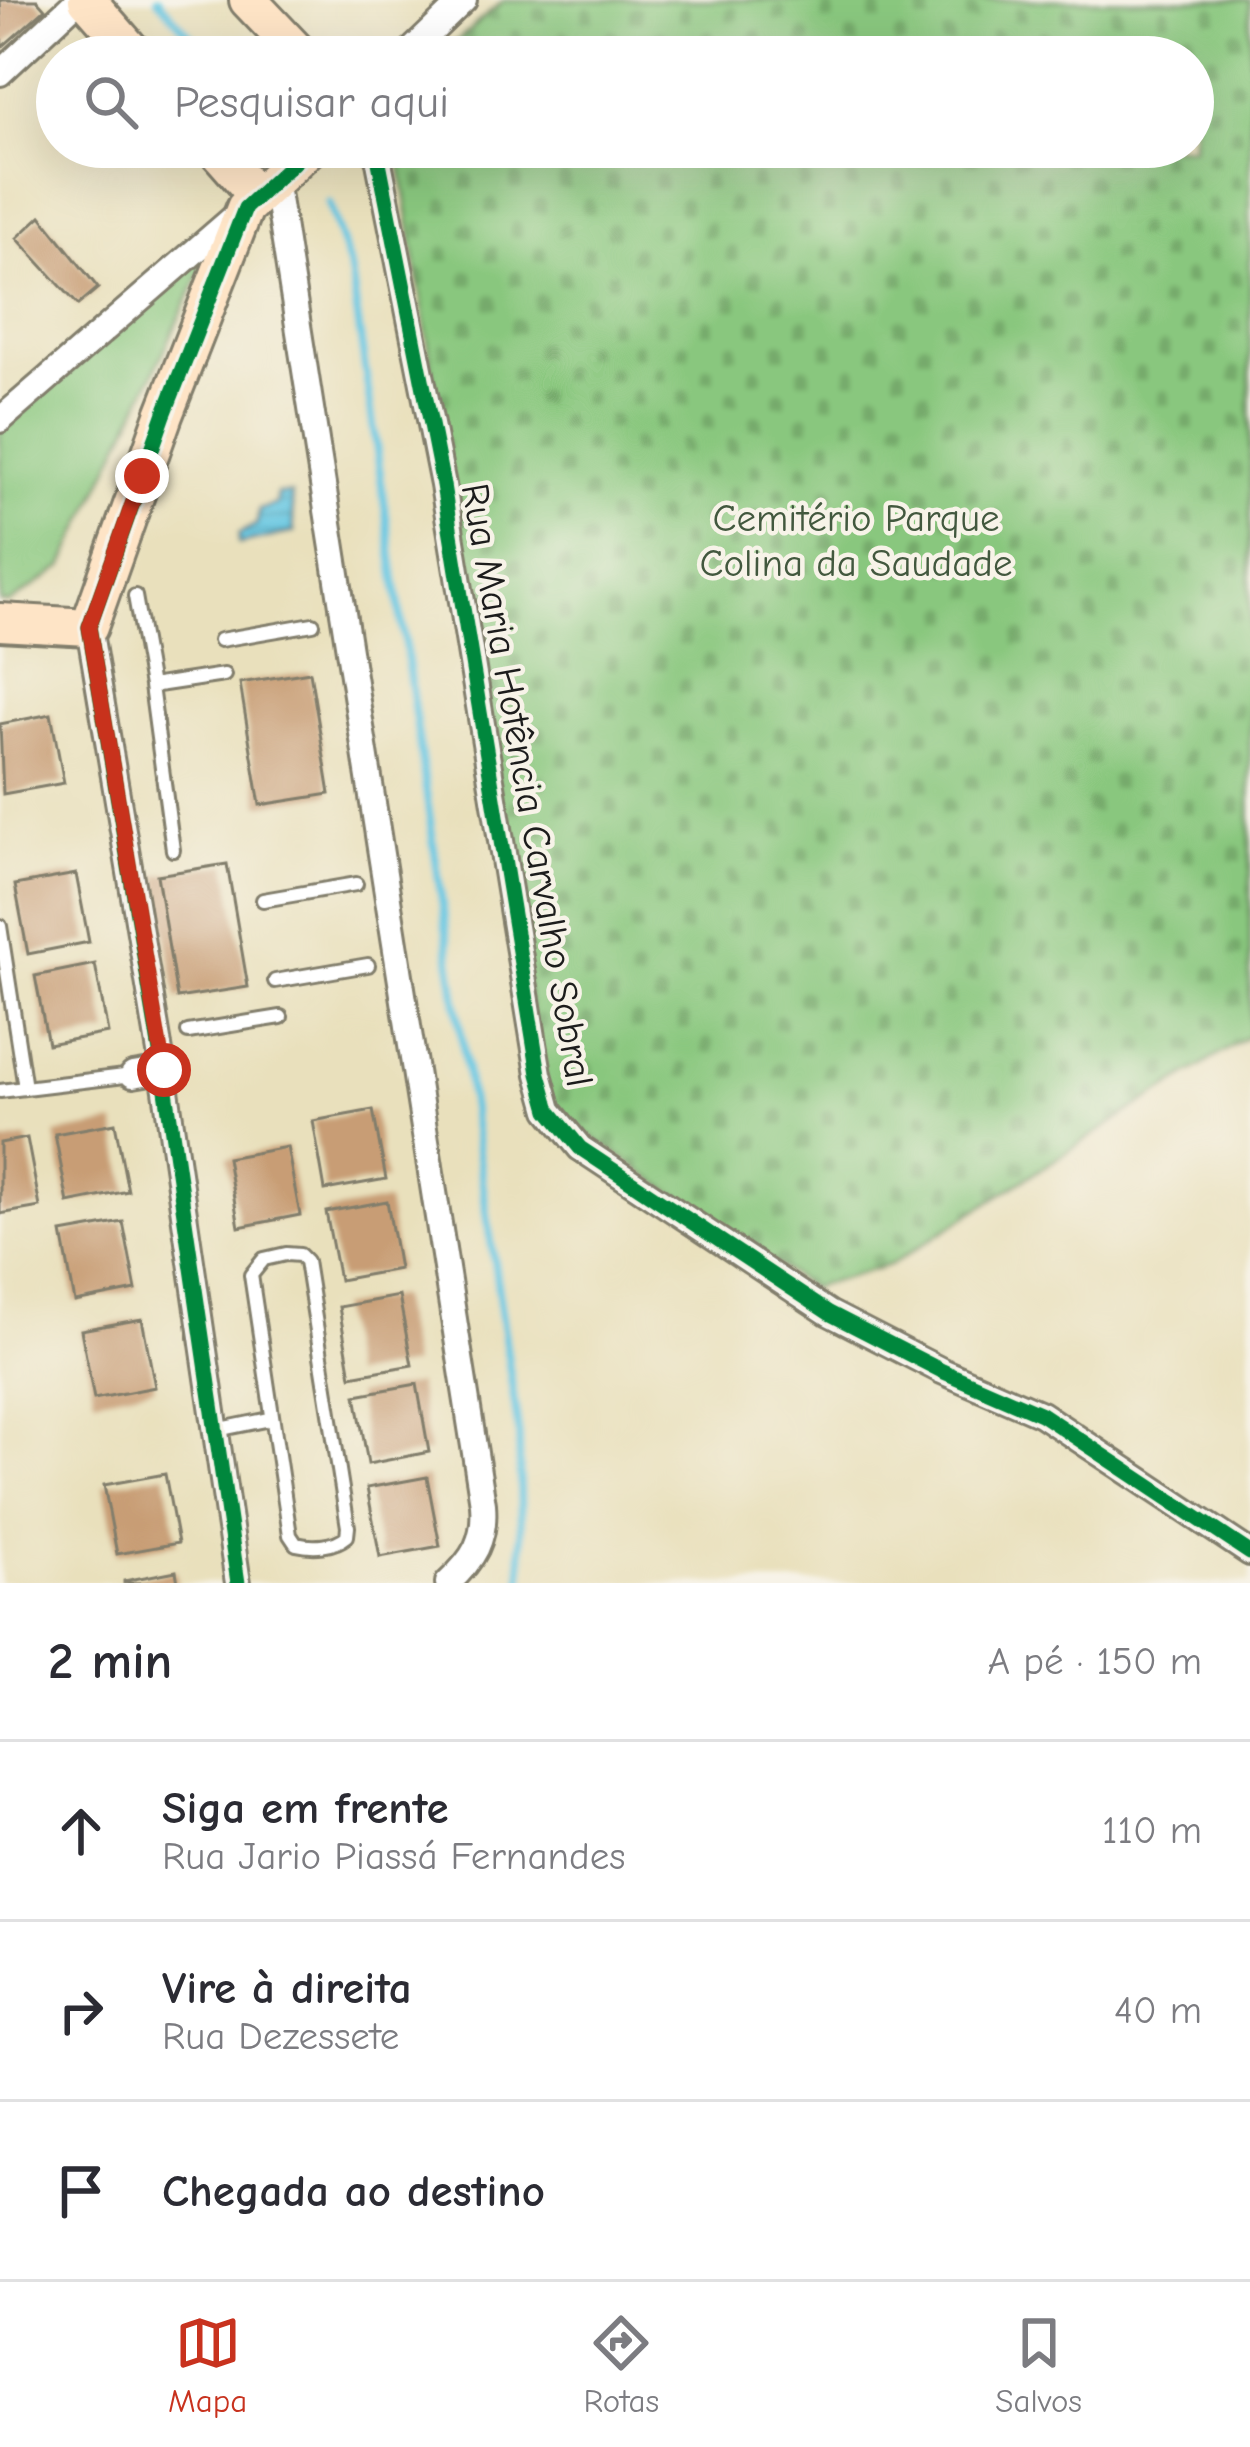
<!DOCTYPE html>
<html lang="pt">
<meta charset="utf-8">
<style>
:root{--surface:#fff;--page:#f2f2f3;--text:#2b2b33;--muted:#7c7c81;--line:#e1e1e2;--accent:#c8321e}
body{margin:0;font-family:"Comic Neue",sans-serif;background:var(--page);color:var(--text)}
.stop{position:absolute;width:36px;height:36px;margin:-27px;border:9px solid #c8321e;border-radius:50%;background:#fff}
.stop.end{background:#c8321e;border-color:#fff;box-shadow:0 3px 12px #0008}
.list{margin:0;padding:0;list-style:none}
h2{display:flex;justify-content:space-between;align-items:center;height:156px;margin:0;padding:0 48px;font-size:51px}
h2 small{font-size:39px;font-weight:400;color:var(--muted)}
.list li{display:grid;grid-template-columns:78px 1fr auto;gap:36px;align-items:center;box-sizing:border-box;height:180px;padding:0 48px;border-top:3px solid var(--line)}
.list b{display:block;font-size:45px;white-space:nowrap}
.list p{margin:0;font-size:39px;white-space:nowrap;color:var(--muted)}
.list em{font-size:39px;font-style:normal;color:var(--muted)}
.icon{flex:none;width:66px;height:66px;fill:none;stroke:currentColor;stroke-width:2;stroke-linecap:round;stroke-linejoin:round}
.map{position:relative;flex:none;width:1250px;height:1583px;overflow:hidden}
.search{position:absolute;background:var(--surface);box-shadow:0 12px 48px #0002;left:36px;right:36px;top:36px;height:132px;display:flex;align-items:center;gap:30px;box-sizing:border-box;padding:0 42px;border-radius:66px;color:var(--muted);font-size:45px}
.sheet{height:696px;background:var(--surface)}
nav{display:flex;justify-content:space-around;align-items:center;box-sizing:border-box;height:168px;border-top:3px solid var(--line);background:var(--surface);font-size:33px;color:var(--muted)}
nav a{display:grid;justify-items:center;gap:6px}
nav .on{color:var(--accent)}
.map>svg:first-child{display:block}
.green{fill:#89c77e;stroke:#52724d;stroke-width:3}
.cemetery{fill:url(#cemetery-stones);stroke:#52724d;stroke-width:3}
.water{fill:url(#water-rules);stroke:#40717f;stroke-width:3}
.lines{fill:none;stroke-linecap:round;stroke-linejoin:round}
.stream{stroke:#64c6e2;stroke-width:8}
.building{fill:#c89d75}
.lane-casing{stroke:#827e6c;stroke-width:18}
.street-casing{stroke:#827e6c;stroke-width:30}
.secondary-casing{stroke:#827e6c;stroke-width:42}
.lane{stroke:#fff;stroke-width:12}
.street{stroke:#fff;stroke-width:24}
.secondary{stroke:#fee4c6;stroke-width:36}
.cycleway-casing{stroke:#f7f3e8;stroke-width:22}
.cycleway{stroke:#00873e;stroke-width:15}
.route{stroke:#c8321e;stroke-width:15}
.labels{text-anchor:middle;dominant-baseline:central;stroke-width:9;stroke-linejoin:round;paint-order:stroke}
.park-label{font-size:39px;fill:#42583e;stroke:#f7f3e8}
.street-label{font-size:39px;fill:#1c1c1c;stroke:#f7f3e8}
</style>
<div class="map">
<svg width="1250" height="1583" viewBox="0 0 1250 1583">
<defs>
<pattern id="cemetery-stones" width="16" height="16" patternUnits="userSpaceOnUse" patternTransform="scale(3)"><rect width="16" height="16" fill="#89c77e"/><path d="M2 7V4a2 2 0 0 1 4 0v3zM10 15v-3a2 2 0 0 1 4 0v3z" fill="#76aa6c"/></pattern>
<pattern id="water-rules" width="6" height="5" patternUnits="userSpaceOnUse" patternTransform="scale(3)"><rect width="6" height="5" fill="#64c6e2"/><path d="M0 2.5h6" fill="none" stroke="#56aac1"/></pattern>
</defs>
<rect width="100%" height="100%" fill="#f7f3e8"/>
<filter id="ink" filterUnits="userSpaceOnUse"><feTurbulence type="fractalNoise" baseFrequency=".00833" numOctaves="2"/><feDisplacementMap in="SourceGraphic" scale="24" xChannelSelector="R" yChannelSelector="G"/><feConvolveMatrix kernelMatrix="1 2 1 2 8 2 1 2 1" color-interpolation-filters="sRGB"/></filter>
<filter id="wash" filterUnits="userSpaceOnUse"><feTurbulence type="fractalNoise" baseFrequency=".004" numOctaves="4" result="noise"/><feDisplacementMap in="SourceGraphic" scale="48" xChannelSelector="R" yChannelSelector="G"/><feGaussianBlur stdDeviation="2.7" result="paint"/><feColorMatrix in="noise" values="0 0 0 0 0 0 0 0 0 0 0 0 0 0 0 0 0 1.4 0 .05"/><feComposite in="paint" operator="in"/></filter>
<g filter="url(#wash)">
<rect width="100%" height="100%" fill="#e9e0bc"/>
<path class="green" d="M213,246L63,567L9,603L0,602V431Z"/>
<path class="cemetery" d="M504,0H1250V1035L892,1264L810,1288L545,1104L398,147H1193V57H438Z"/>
<path class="water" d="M277,494H291L294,532L239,544V534L257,524L259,510L277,504Z"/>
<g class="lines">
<path class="stream" d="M158,0L210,57
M329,203L351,272L519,1435L522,1583"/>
</g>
<g id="blocks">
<path class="building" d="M0,0H37L45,9L2,47Z
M41,216L98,288L78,305L17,238Z
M310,672L330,794L260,805L240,683Z
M51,714L64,783L3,794L0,724Z
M227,864L248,987L177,998L157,875Z
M76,874L89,942L28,954L15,885Z
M95,964L108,1033L48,1044L35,976Z
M373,1110L386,1179L325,1190L313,1121Z
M115,1123L128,1191L68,1203L55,1134Z
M27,1138L40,1207L0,1214V1143Z
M287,1147L300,1215L239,1227L227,1158Z
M387,1201L399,1269L339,1280L326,1212Z
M123,1222L136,1290L75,1302L62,1233Z
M399,1296L412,1365L351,1376L339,1307Z
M142,1319L155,1387L94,1399L81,1330Z
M417,1384L429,1452L368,1464L356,1395Z
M165,1474L178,1543L117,1554L104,1485Z
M427,1477L440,1546L380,1557L367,1488Z
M176,1571L178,1583H124V1581Z"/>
</g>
</g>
<g filter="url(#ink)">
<use href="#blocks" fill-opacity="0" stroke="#827e6c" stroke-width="3"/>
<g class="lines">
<g class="lane-casing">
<path id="lane" d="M135,596L151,686L224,675
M220,640L313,624
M151,686L173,850
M263,900L356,884
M0,926L25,1088
M275,981L368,965
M188,1032L281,1017
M0,1091L133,1075
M286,1254L300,1255L306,1261L348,1527L347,1536C334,1547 313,1548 296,1544L290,1535L251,1275L264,1259Z
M216,1430L270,1419"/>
</g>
<g class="street-casing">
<path id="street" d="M405,57L464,0
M0,73L78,0
M376,147L443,485L539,1074L549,1110L580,1148L829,1313L942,1371L1041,1414L1250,1553
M275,179L483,1504C486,1540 474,1559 448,1583
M0,420L239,213
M89,627L163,1070L238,1583
M133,1075L163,1070"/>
</g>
<g class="secondary-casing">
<path id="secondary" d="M87,0L137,57
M248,0L302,57
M214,147L257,196
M0,622L89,627L164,415L245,208L310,147"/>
</g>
<use href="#lane" class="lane"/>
<use href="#street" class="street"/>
<use href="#secondary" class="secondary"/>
<g class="cycleway-casing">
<path id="cycleway" d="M376,147L443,485L539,1074L549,1110L580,1148L829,1313L942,1371L1041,1414L1250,1553
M238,1583L163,1070L89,627L164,415L245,208L310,147"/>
</g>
<use href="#cycleway" class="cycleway"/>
</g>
</g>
<g class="lines" filter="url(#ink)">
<path class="route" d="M142,476L89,627L164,1070"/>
</g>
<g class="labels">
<g class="park-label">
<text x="856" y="518">Cemitério Parque<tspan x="856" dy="45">Colina da Saudade</tspan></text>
</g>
<g class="street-label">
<text transform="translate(527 785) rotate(80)">Rua Maria Hotência Carvalho Sobral</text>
</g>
</g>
</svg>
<div class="stop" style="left:164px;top:1070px"></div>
<div class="stop end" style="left:142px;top:476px"></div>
<div class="search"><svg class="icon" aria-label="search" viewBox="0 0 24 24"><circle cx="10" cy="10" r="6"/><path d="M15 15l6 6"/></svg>Pesquisar aqui</div>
</div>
<section class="sheet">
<h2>2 min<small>A pé · 150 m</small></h2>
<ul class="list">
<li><svg class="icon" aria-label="ahead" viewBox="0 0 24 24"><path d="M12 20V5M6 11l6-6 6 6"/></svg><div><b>Siga em frente</b><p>Rua Jario Piassá Fernandes</p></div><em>110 m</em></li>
<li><svg class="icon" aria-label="right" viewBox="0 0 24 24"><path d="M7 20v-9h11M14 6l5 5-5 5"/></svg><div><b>Vire à direita</b><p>Rua Dezessete</p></div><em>40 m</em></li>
<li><svg class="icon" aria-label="arrive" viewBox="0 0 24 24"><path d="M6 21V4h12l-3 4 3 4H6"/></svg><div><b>Chegada ao destino</b></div></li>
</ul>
</section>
<nav>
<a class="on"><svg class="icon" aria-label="map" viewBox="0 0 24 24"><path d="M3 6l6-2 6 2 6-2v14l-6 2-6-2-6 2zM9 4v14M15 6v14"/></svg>Mapa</a>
<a><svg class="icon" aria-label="directions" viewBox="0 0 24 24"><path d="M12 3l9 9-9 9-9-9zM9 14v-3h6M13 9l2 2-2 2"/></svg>Rotas</a>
<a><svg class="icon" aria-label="saved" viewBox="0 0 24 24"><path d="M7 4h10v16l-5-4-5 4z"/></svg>Salvos</a>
</nav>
